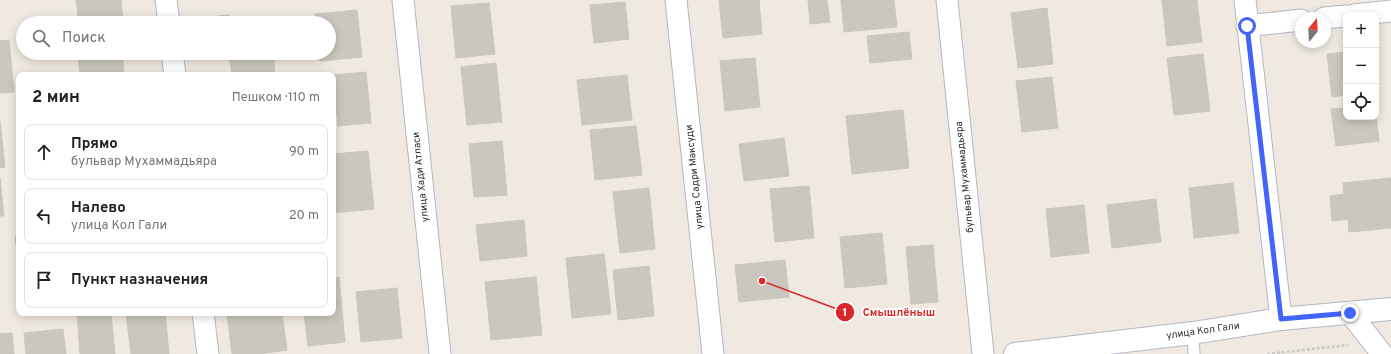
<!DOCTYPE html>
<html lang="ru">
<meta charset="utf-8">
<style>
:root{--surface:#fff;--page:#f6f6f6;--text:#222;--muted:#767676;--line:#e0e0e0}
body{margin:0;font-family:Overpass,sans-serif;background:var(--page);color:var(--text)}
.controls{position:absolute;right:12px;top:12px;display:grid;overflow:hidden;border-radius:8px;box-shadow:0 2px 10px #0003}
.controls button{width:36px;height:36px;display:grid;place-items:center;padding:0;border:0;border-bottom:1px solid var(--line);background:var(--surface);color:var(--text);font:20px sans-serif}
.compass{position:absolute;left:1295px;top:12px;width:36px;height:36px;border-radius:50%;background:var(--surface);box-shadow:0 2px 10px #0003;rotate:18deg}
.stop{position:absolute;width:12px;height:12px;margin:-9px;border:3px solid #4264fb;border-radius:50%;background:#fff}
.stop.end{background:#4264fb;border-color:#fff;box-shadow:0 1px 4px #0008}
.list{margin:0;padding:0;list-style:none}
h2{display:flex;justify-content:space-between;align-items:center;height:52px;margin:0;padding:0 16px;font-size:17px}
h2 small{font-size:13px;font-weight:400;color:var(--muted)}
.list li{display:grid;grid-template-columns:26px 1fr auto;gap:12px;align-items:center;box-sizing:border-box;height:56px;margin:0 8px 8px;padding:0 8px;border:1px solid var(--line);border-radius:8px}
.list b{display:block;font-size:15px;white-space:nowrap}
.list p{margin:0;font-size:13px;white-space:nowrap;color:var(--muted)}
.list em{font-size:13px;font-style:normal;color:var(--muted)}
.icon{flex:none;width:22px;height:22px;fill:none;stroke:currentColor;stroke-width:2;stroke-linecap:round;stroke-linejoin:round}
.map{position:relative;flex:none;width:1391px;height:354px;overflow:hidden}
.search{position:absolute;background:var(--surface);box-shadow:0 2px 10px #0003;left:16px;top:16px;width:320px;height:44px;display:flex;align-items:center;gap:10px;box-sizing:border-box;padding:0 14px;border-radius:22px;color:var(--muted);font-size:15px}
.panel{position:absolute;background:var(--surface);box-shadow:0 2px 10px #0003;left:16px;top:72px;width:320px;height:244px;border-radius:8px}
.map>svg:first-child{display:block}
.building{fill:#cbc7bf;stroke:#cbc5ba}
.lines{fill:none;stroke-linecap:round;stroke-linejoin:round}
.service-casing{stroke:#b4b7c1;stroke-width:13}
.minor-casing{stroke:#b4b7c1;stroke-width:23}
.tertiary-casing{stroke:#b4b7c1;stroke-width:24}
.path{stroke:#c9c9c9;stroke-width:2.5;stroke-dasharray:3 2;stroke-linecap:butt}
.service{stroke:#fff;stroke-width:11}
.minor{stroke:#fff;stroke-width:21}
.tertiary{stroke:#fff;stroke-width:22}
.route{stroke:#4264fb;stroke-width:5}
.labels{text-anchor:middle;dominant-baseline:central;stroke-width:3.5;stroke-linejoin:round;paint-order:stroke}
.street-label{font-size:10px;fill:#2e2e2e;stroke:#fff}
.leader{fill:none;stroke:#d62828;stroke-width:1.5}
.callout-dot{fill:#d62828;stroke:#fff;stroke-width:1.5}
.mark-label{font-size:12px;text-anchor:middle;font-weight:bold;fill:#fff}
.callout-label{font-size:11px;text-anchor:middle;font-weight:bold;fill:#d62828;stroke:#fff;stroke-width:3.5;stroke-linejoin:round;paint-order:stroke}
</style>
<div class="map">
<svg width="1391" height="354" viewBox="0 0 1391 354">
<rect width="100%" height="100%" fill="#efe9e1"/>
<path class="building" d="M76,0H121L123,21L106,23H79Z
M719,0H759L762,34L723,38Z
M808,0H827L830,22L810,24Z
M841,0H894L897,27L844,32Z
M1162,0H1197L1202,42L1167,46Z
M625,2L629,39L594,43L590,5Z
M489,3L495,54L456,58L451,6Z
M1047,8L1053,64L1018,68L1011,13Z
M357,10L362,57L320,61L319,53H329V23H316L315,14Z
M229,15V23H202V18Z
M261,18L262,23H246L245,19Z
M909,32L912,59L870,63L867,36Z
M9,40L14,92L0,93V41Z
M1346,52V95L1332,97L1327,54Z
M95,53H122L124,75H80L78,55Z
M236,53H273L275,75H232L229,54Z
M1203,54L1210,111L1174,115L1167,58Z
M755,58L760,107L725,111L720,61Z
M496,63L502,122L467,125L461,67Z
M366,72L371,123L338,126L333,75Z
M627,75L632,120L582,125L577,80Z
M1052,77L1058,128L1022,132L1016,81Z
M1346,108V117H1376V116L1379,141L1336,146L1331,109Z
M903,110L909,168L852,174L846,116Z
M0,121L5,167L0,168Z
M636,126L642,175L595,180L590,130Z
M784,138L789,176L744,181L739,144Z
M502,141L507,195L474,197L469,144Z
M368,151L374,209L333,213V154Z
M0,178L4,216H0Z
M1391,178V228L1349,232L1348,219L1332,221L1330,196L1344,194L1343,183Z
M1233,183L1239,233L1194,238L1189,188Z
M809,186L814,238L775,242L770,189Z
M649,188L655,249L620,253L613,192Z
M1156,199L1161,242L1112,248L1107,205Z
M1084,205L1089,253L1051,257L1046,209Z
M524,220L527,256L480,261L476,225Z
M882,233L887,284L845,288L840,237Z
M15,236H19V260H18Z
M933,245L938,302L911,304L906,247Z
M604,254L611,314L572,318L566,258Z
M785,260L789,297L739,302L735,265Z
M649,266L654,316L618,320L613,270Z
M339,277L345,342L308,346L304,313H333V278Z
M536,277L542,335L491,340L485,282Z
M397,288L402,338L361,342L356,292Z
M77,313H111L115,354H80Z
M126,313H165L169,354H131Z
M235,313H282L287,350L259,354H232L227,314Z
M63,329L66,354H26L24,333Z
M12,333L14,354H0V334Z"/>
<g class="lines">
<g class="service-casing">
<path id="service" d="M1193,333L1194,354"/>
</g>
<g class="minor-casing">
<path id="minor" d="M166,0L169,23
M403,0L440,354
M676,0L713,354
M947,0L983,354
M1245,0L1281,319
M1354,15L1391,11
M1324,18L1346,16
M1247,26L1301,20
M172,53L175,75
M203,313L208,354
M1350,313L1382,354"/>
</g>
<g class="tertiary-casing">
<path id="tertiary" d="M1015,354L1193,333L1281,319L1391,309"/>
</g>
<path class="path" d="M1267,354L1348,345"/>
<use href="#service" class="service"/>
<use href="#minor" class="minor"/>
<use href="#tertiary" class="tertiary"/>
</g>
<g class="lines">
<path class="route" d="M1247,26L1281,319L1350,313"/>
</g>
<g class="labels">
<g class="street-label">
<text transform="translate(421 177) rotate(-96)">улица Хади Атласи</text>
<text transform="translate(695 177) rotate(-96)">улица Садри Максуди</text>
<text transform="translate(965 177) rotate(-96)">бульвар Мухаммадьяра</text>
<text transform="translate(1203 331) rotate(-8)">улица Кол Гали</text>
</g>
</g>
<path class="leader" d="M762 281L845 312"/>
<g class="callout-dot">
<circle cx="762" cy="281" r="4"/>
<circle cx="845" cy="312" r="10"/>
</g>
<g class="mark-label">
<text x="845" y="316">1</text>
</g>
<g class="callout-label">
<text x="899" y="316">Смышлёныш</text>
</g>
</svg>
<div class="controls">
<button>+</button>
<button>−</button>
<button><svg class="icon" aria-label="locate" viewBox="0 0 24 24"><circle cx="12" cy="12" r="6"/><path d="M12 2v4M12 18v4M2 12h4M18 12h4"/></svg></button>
</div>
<svg class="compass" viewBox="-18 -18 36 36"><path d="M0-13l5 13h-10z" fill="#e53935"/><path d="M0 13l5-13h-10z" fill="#767676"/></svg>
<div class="stop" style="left:1247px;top:26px"></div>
<div class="stop end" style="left:1350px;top:313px"></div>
<div class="search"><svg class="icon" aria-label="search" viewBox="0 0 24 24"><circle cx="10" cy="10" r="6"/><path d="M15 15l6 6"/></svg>Поиск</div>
<section class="panel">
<h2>2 мин<small>Пешком · 110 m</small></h2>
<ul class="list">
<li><svg class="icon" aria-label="ahead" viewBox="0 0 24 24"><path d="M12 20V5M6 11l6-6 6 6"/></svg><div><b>Прямо</b><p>бульвар Мухаммадьяра</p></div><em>90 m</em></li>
<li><svg class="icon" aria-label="left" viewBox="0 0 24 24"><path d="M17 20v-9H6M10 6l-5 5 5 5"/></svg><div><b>Налево</b><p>улица Кол Гали</p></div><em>20 m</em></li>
<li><svg class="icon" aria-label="arrive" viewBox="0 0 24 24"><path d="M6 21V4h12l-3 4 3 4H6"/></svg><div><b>Пункт назначения</b></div></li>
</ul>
</section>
</div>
